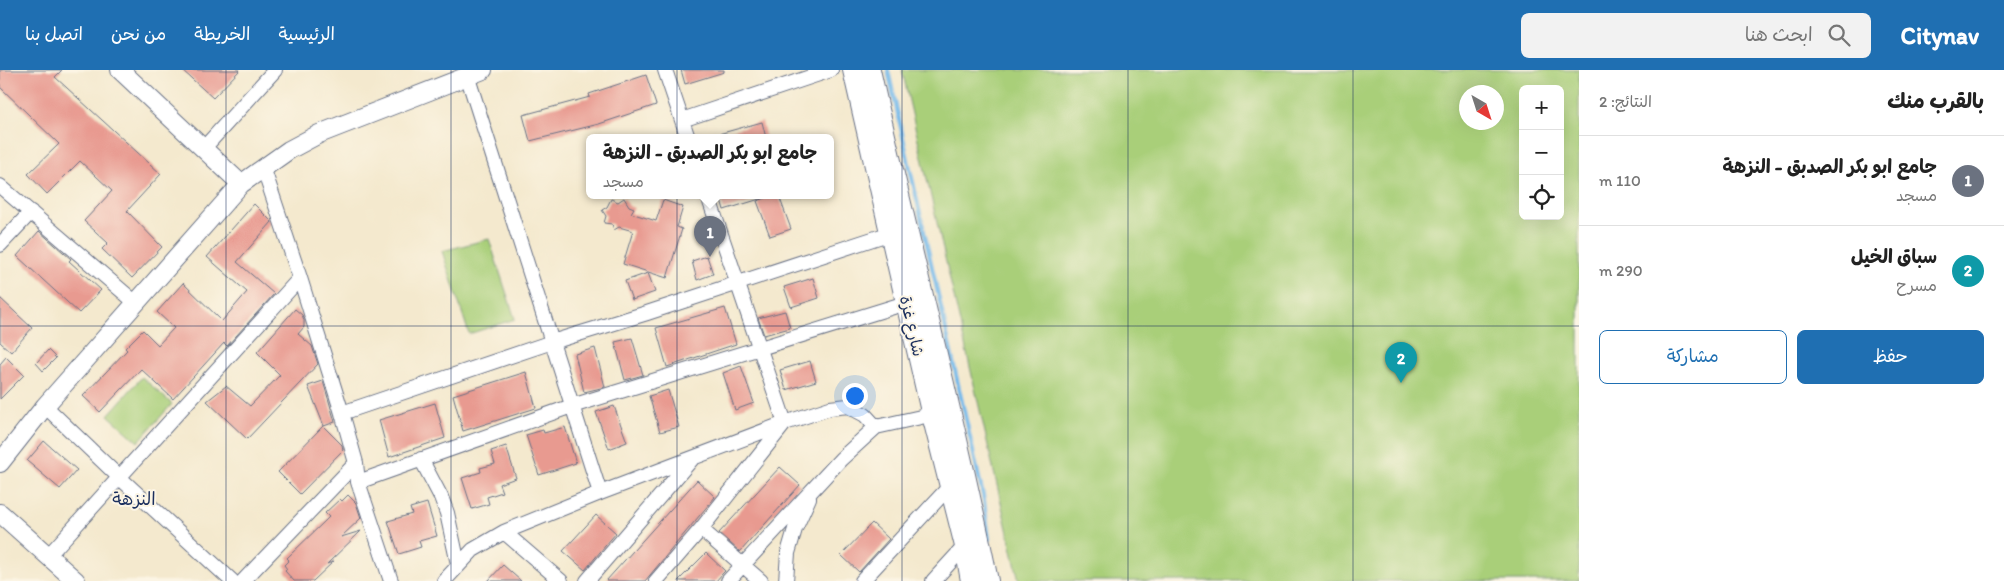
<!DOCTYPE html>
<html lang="ar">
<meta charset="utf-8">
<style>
:root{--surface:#fff;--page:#f2f2f2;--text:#222;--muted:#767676;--line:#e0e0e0;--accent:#1f6fb2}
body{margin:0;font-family:Itim,"Playpen Sans Arabic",sans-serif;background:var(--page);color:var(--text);direction:rtl}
.controls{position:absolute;right:15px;top:15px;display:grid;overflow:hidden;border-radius:8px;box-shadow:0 5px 20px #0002}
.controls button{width:45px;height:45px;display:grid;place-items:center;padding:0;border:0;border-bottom:1px solid var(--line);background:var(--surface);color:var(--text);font:25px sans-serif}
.compass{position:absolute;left:1459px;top:15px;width:45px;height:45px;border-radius:50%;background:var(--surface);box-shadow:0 5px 20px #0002;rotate:141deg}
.you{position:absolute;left:854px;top:325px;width:18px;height:18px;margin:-12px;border:4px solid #fff;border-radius:50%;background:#1a73e8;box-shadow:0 0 0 8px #1a73e833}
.badge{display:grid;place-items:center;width:32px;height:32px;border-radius:50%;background:var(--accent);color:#fff;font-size:16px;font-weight:700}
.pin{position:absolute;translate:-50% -41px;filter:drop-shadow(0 1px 2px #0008)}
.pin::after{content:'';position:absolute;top:26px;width:18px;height:15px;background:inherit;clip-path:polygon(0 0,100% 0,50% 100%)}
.popup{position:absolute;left:586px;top:64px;width:248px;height:65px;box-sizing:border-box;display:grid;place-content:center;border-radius:8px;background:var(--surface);filter:drop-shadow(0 1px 4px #0005);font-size:16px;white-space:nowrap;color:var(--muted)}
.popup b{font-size:19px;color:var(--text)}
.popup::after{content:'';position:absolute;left:50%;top:100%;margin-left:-10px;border:10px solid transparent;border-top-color:var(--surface)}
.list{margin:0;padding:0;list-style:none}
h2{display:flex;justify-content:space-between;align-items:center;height:65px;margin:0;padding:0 20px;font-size:21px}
h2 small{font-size:16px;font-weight:400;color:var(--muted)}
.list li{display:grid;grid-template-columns:32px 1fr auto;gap:15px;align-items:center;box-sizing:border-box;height:90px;padding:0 20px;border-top:1px solid var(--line)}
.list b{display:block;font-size:19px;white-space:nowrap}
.list p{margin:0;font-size:16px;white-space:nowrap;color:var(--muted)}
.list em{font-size:16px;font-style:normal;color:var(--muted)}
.actions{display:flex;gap:10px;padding:15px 20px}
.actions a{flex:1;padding:11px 0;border:1px solid var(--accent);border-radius:8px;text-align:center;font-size:18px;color:var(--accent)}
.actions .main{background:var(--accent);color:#fff}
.icon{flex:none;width:28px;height:28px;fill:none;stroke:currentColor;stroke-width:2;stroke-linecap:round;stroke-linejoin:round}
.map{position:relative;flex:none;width:1579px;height:511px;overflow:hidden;direction:ltr}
header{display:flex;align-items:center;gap:30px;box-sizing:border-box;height:70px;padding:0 25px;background:var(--accent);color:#fff}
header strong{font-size:24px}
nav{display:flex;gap:28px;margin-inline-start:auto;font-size:18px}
.search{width:350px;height:45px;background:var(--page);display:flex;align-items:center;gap:12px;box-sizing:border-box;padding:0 18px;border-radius:8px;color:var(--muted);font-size:19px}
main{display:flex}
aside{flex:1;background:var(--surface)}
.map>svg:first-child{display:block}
.green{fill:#a9cf79;stroke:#627f6c;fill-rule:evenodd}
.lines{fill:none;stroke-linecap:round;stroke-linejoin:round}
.stream{stroke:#74baeb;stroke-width:4}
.building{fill:#e89a90}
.minor-casing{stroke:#677085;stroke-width:16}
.tertiary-casing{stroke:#677085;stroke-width:20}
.secondary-casing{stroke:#677085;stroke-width:22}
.minor{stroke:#fff;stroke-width:14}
.tertiary{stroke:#fff;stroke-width:18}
.secondary{stroke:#fff;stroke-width:20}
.grid{fill:none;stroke:#1b2f5e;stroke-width:1;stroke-opacity:0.55}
.labels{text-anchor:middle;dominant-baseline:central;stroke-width:4;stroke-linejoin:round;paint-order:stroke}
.street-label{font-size:16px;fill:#1b2f5e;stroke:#fcf5e5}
.neighbourhood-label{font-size:18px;fill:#1b2f5e;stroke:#fcf5e5}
</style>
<header>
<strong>Citynav</strong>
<div class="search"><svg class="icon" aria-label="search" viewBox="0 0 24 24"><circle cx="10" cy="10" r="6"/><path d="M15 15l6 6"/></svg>ابحث هنا</div>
<nav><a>الرئيسية</a><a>الخريطة</a><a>من نحن</a><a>اتصل بنا</a></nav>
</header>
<main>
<aside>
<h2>بالقرب منك<small>النتائج: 2</small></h2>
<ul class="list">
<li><span class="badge" style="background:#6b7280">1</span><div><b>جامع ابو بكر الصدبق - النزهة</b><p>مسجد</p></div><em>110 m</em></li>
<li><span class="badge" style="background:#0f9aa8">2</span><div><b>سباق الخيل</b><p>مسرح</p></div><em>290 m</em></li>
</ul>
<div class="actions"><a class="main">حفظ</a><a>مشاركة</a></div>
</aside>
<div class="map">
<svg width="1579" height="511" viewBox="0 0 1579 511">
<rect width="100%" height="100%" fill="#fcf5e5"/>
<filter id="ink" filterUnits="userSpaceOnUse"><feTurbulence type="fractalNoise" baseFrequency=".02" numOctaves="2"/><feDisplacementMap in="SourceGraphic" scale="10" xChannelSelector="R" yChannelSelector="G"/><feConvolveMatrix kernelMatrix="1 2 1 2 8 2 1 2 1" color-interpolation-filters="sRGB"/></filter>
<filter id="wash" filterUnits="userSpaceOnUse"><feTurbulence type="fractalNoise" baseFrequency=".0096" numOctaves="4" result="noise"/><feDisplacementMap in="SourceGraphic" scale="20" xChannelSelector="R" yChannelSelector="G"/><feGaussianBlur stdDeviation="1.12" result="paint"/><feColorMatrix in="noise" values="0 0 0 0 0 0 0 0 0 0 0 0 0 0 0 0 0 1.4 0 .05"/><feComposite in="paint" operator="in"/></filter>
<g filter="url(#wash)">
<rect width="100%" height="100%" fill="#f4e9ce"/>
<path class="green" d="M902,0H1579V511H1019ZM1523,19H1560V146H1523ZM1496,22V52H1466V22Z
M489,169L515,249L469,264L442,181Z
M142,307L172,334L138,372L108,345Z"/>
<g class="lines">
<path class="stream" d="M888,0L984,430L989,469"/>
</g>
<g id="blocks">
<path class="building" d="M0,0H62L55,7L161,104L127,141L162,177L132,208L102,179L108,173L84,151L112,121L80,91L47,124L28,104L59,74L0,17Z
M182,0H240L213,28Z
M681,0H724V2L685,14Z
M646,5L656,35L599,54L530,71L523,45L590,27L589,24Z
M762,52L766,68H716L715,65Z
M720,126H762L763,128L724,140Z
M772,126H779L791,159L770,166L757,131Z
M624,128L629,136L634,138L631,143L656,151L663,130L683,137L677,157L682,159L667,208L623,194L633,161L619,157L614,160L612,154L604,153L606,146L602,140L607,137L611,129L618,132Z
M254,134L272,152L237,192L274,224L227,276L224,273L173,329L141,299L100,342L83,326L127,280L125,278L143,260L158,275L174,258L157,242L183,213L222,251L247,222L207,187Z
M39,161L71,189L69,191L101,220L79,243L17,186Z
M707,186L713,204L697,210L692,191Z
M648,203L655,222L632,230L625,211Z
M813,208L819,228L791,237L784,217Z
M0,228L32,258L11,282L0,272Z
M725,238L736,274L667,297L656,258Z
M295,239L302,245L304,250V257L298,264L312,276L318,294L247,369L207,331L226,316L250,336L280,305L257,282Z
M785,241L790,258L764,265L758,248Z
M632,268L643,305L625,310L615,272Z
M595,278L605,317L584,322L575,284Z
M48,280L56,288L43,301L36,293Z
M6,287L24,305L0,329V294Z
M810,291L816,311L786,320L780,300Z
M741,296L754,333L735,340L723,303Z
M526,302L536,338L463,361L453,325Z
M323,311L335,352L324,356L308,316Z
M668,320L679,357L660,362L649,326Z
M435,333L445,368L389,387L379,350Z
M614,336L627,372L609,379L596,342Z
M323,356L342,375L343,380L300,424L278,402Z
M565,357L576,393L539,405L526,365L543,360L544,363Z
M44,371L77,400L60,419L27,391Z
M506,376L516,408L499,414L502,422L487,427L489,434L472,439L462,408L481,402L480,398L495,394L491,381Z
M780,397L800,415L740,482L719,463Z
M697,410L715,427L645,511H606Z
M348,425L356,433L361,448L341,467L361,461L327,494L334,491L313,511H294L285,501L287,499L284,495L289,490L287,488L329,447L325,443L340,429L342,431Z
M427,433L437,466L419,471L421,477L399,484L388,451L412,444L410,438Z
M596,445L616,463L585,500L563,481Z
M872,453L889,469L859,502L841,485Z
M706,483L725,501L722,504L716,511H678Z
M503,495L521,511H488Z"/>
</g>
</g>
<g filter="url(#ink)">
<use href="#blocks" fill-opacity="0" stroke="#677085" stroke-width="1"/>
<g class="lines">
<g class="minor-casing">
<path id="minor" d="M665,0L688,68
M467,5L600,423
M682,50L831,0
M203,79L275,0
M263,97L300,208L342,343L356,393L358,412L391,511
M0,116L136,233
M0,175L31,142
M45,336L119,407L232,511
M342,343L552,272L647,243L891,163
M421,389L441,427L447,443L458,494
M358,412L572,336L906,233
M701,459L761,511
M504,462L561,511
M48,486L300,208
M243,511L356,393
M444,511L473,480L504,462L600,423L785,353L830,338L848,336L865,345L876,357
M587,511L692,389
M656,511L701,459L785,353L708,126
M728,511L841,389L876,357L939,343
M786,511L788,483L795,459L809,428
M862,511L950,416
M933,511L965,476"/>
</g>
<g class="tertiary-casing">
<path id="tertiary" d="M120,0L241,114
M0,393L45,336L241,114L289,80L319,64L483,0
M0,443L76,511"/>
</g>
<g class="secondary-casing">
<path id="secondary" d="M853,0L930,337L965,476L971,511
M870,0C908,171 953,340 988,511"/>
</g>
<use href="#minor" class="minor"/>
<use href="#tertiary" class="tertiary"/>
<use href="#secondary" class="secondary"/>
</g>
</g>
<path class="grid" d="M226,0V511M451,0V511M677,0V511M902,0V511M1128,0V511M1353,0V511M0,256H1579"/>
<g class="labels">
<g class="street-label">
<text transform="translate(912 256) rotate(77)">شارع غزة</text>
</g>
<g class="neighbourhood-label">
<text x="134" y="429">النزهة</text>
</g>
</g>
</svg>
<div class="controls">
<button>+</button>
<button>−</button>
<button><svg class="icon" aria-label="locate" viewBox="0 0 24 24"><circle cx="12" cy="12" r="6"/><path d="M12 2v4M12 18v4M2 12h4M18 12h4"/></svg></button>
</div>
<svg class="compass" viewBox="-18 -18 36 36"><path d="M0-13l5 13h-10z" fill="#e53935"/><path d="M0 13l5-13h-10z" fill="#767676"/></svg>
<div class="you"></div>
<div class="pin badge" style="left:710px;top:187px;background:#6b7280">1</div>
<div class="popup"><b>جامع ابو بكر الصدبق - النزهة</b>مسجد</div>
<div class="pin badge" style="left:1401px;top:313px;background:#0f9aa8">2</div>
</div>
</main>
